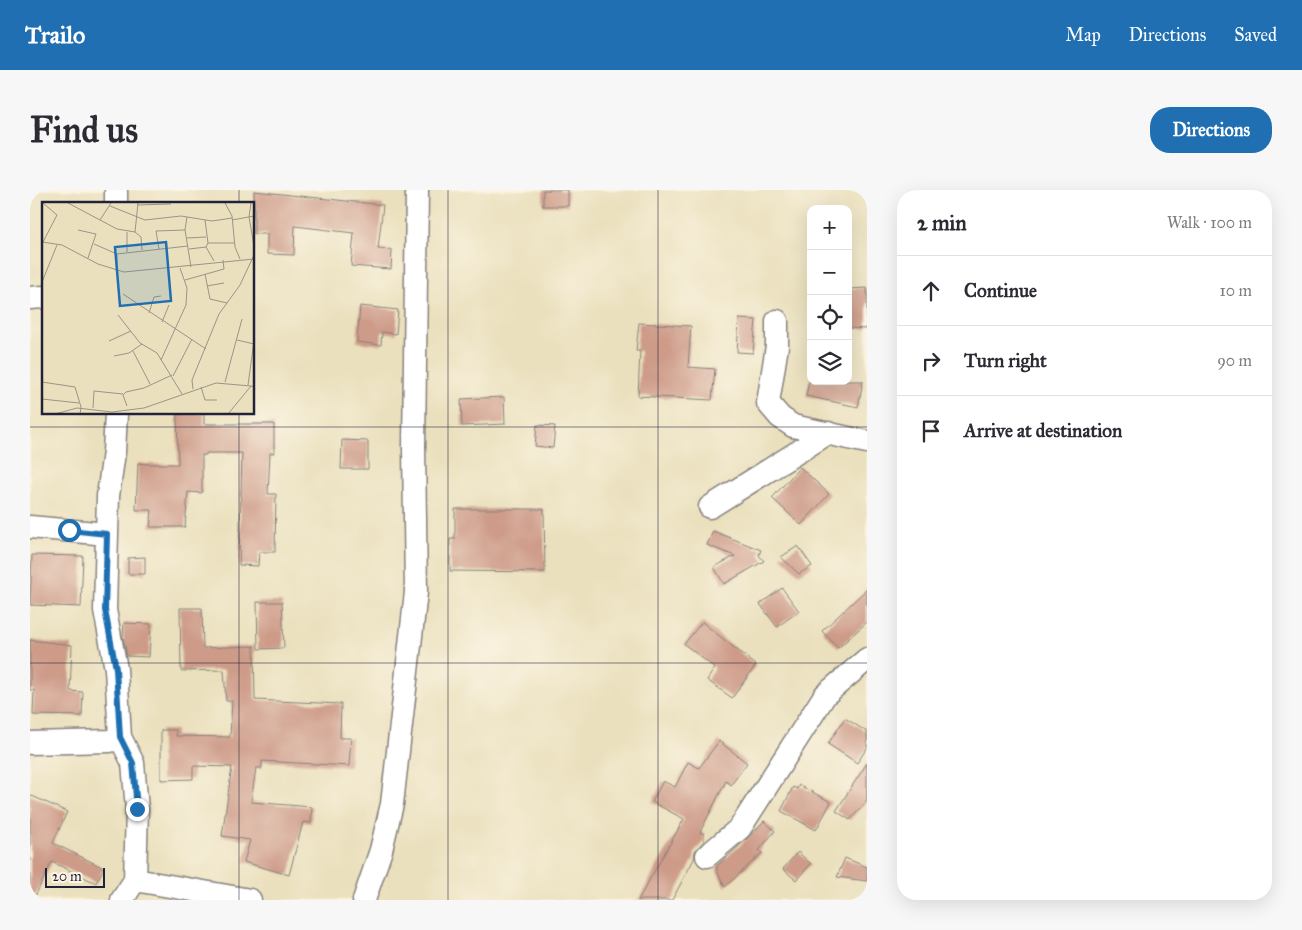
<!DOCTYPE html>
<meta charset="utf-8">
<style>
:root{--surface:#fff;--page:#f7f7f7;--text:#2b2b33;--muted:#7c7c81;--line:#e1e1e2;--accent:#1f6fb2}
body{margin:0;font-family:"IM FELL Great Primer",serif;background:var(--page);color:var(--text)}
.controls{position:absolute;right:15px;top:15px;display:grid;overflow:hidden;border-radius:10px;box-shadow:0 5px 20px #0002}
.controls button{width:45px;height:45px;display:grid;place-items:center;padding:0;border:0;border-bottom:1px solid var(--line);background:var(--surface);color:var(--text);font:25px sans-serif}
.scale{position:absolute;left:15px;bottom:12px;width:60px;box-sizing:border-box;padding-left:5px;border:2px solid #22223b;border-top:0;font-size:14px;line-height:18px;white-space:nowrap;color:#22223b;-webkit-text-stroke:4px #fcf5e5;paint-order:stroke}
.stop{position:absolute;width:15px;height:15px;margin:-11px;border:4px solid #1f6fb2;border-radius:50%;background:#fff}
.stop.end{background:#1f6fb2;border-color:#fff;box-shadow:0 1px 5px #0008}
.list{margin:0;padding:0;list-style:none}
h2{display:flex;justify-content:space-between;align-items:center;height:65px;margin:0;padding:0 20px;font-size:21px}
h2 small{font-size:16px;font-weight:400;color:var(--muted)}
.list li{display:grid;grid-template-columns:32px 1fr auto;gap:15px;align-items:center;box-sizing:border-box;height:70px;padding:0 20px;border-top:1px solid var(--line)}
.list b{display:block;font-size:19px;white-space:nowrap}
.list em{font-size:16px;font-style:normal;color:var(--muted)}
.icon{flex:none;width:28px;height:28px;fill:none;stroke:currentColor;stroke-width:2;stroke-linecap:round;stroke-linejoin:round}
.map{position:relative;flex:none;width:837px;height:710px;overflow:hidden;border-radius:20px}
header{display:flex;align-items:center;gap:30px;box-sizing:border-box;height:70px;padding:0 25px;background:var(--accent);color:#fff}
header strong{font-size:24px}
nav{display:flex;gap:28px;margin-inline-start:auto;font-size:18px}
.intro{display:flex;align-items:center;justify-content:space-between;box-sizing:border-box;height:120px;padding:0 30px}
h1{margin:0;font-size:35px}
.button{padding:12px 22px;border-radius:20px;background:var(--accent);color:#fff;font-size:18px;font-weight:700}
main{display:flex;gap:30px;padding:0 30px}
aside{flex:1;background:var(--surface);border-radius:20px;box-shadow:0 5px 20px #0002}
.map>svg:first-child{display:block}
.building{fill:#ce9b89}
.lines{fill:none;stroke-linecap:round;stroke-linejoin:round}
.street-casing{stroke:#86817c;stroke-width:25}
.street{stroke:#fff;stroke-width:22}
.route{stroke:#1f6fb2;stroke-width:6}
.grid{fill:none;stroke:#22223b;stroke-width:1;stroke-opacity:0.55}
.inset-road{fill:none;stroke:#9a9489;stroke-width:1}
.view{fill:#1f6fb2;fill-opacity:0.15;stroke:#1f6fb2;stroke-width:2.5}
.inset-edge{fill:none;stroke:#22223b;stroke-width:2.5}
</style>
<header>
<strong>Trailo</strong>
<nav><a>Map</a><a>Directions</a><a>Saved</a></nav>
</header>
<div class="intro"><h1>Find us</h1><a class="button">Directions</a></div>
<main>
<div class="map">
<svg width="837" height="710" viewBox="0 0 837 710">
<rect width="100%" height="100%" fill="#fcf5e5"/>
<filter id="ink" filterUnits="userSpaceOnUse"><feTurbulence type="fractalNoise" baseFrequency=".02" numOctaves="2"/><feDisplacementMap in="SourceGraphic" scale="10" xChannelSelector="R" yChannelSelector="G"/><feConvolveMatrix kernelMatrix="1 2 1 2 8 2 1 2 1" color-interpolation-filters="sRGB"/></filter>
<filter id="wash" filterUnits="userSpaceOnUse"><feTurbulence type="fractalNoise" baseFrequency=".0096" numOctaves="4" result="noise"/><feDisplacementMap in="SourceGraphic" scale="20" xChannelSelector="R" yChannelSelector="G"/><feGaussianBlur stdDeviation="1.12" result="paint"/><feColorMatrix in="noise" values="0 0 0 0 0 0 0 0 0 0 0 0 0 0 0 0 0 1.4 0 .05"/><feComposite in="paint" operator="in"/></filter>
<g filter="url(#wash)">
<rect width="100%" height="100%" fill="#eae0bd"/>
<g id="blocks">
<path class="building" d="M513,0H538V16H513Z
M224,1L353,15L348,59L362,60L361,79L321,76L324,43L265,36L264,65L237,64V44H224Z
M837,98V139L818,138V99Z
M330,116L368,120L366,144L352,142L351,155L327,152Z
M709,129L726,130L723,163L707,162Z
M609,133L661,136L658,177L685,179L682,210L608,206L610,161H606Z
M779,191H833L828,217L776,206Z
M474,207L475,234L432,236L431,209Z
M147,224H174V234H244V263H240L238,304H246L245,362H229L228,376L209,375L212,263H176V265H172V303L158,302L155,337H120L122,320H106L108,273L119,274H148Z
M507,235L525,236L523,258L505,256Z
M312,250L338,251V279H311Z
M770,277L799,304L771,335L742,308Z
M425,319H514L515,382L420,381V349H425Z
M683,341L731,360L729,365L734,371L694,394L684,377L705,366L677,355Z
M768,356L782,376L769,384L751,367Z
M2,365L53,366L51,417L0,415Z
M115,367V384H98V368Z
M752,398L769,421L747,437L730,414Z
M837,399V432L808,458L792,441Z
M227,412H252L254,458L228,459Z
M150,418H172L173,458L224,456L225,510L311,514L310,548H321L319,576L232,571V578H226L221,612L282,617L281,633L273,632L259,685L214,672L220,650L192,646L202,577L163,576V589L131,590V540H146V546L200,547L202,511H196L194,480L151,481Z
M672,432L726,475L702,508L677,490L685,478L654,454Z
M94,433L121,434L119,467L97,466L93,446Z
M0,450L42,455L40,501L53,502L52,526L3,525L4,500H0Z
M815,528L837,542V558L827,573L798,554Z
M689,551L717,573L701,595L696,591L670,642L674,644V651L665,661L664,669L642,710H608L654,629L622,612L633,591L645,597L658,572L669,578Z
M837,573V611L820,630L806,621Z
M769,595L801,612L786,640L751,621L763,597L767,599Z
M0,605L37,622L23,653L74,678L66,693L22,672L3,710H0Z
M734,631L745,641L729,660L732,663L695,697L687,681V676L718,648Z
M768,662L781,674L766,690L753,679Z
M815,668L837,677V691L807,687Z"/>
</g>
</g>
<g filter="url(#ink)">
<use href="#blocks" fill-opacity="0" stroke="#86817c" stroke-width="1"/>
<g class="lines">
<g class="street-casing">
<path id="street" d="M86,14V0
M0,108L14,107
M747,131V156L738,213L750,227L763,236L837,252
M86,224L84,262L78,306L75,420L86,479L90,547L103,573L107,619L105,690L92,710
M680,317L798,243
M0,337L77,344
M0,553L80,551L90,547
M677,666L710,638L795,505L837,469
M105,690L220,710
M334,710L351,660L362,614L386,402L384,258L387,0"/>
</g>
<use href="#street" class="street"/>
</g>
</g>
<g class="lines" filter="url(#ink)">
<path class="route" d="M39,340L77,344L75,420L86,479L90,547L103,573L107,619"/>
</g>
<path class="grid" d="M209,0V14M418,0V710M628,0V710M209,224V710M0,237H837M0,473H837"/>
<g transform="translate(12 12)">
<rect width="212" height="212" fill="#eae0bd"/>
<path class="inset-road" d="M26,1L75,27L93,30M96,1L93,30L99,35L100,48M183,1L190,14L193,45L198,57M209,1L207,15L212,44M95,3L129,2M68,4L103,18L139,14L170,19L190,16M145,15L143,28L149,65M58,18L69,1M163,18L166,41H193M190,18L212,14M36,28L54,32L46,56M85,30V50M145,36L164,35M0,40L20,43L56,62L82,70L212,57M1,40L15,13L1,1M52,42L75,52L146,44M164,45L172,59M117,47L114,29L143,28M147,47L164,45L166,41M75,68V52M163,72L168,97L185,101M143,78L182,67L181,58M0,80L15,43M165,84L182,81M81,92L164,147M107,111L112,95L119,94M76,113L98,141L115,151L140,192M120,120L127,103M195,138L212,142M67,139L89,129M91,149L108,182M72,154L87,151L100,142M119,158L144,103L145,86L138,66M131,174L150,137M0,180L33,185L39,205L38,212M183,180L200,117M206,183L212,139M159,185L163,198H175M151,187L150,178L177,112L198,83L212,53M0,197L37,201M85,204L81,193L84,190L102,186L130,173M51,206L52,189L81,192M13,212L35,206L70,210L102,206L174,181L209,184M186,212L209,184L212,185"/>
<path class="view" d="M124,40L129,99L78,104L73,45Z"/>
<rect width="212" height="212" class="inset-edge"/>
</g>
</svg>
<div class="controls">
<button>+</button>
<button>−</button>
<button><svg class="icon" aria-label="locate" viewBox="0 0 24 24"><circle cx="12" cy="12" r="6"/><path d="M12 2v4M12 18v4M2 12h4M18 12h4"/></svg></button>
<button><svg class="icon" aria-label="layers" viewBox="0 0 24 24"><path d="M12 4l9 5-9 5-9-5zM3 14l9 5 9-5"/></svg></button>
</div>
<div class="scale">20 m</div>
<div class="stop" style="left:39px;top:340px"></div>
<div class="stop end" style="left:107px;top:619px"></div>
</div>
<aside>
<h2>2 min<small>Walk · 100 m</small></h2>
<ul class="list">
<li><svg class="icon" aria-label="ahead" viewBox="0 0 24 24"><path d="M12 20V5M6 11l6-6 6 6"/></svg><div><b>Continue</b></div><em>10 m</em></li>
<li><svg class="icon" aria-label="right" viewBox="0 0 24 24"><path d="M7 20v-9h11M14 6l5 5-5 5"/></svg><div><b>Turn right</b></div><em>90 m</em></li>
<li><svg class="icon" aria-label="arrive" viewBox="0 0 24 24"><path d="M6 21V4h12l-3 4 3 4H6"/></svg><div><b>Arrive at destination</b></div></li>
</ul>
</aside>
</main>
